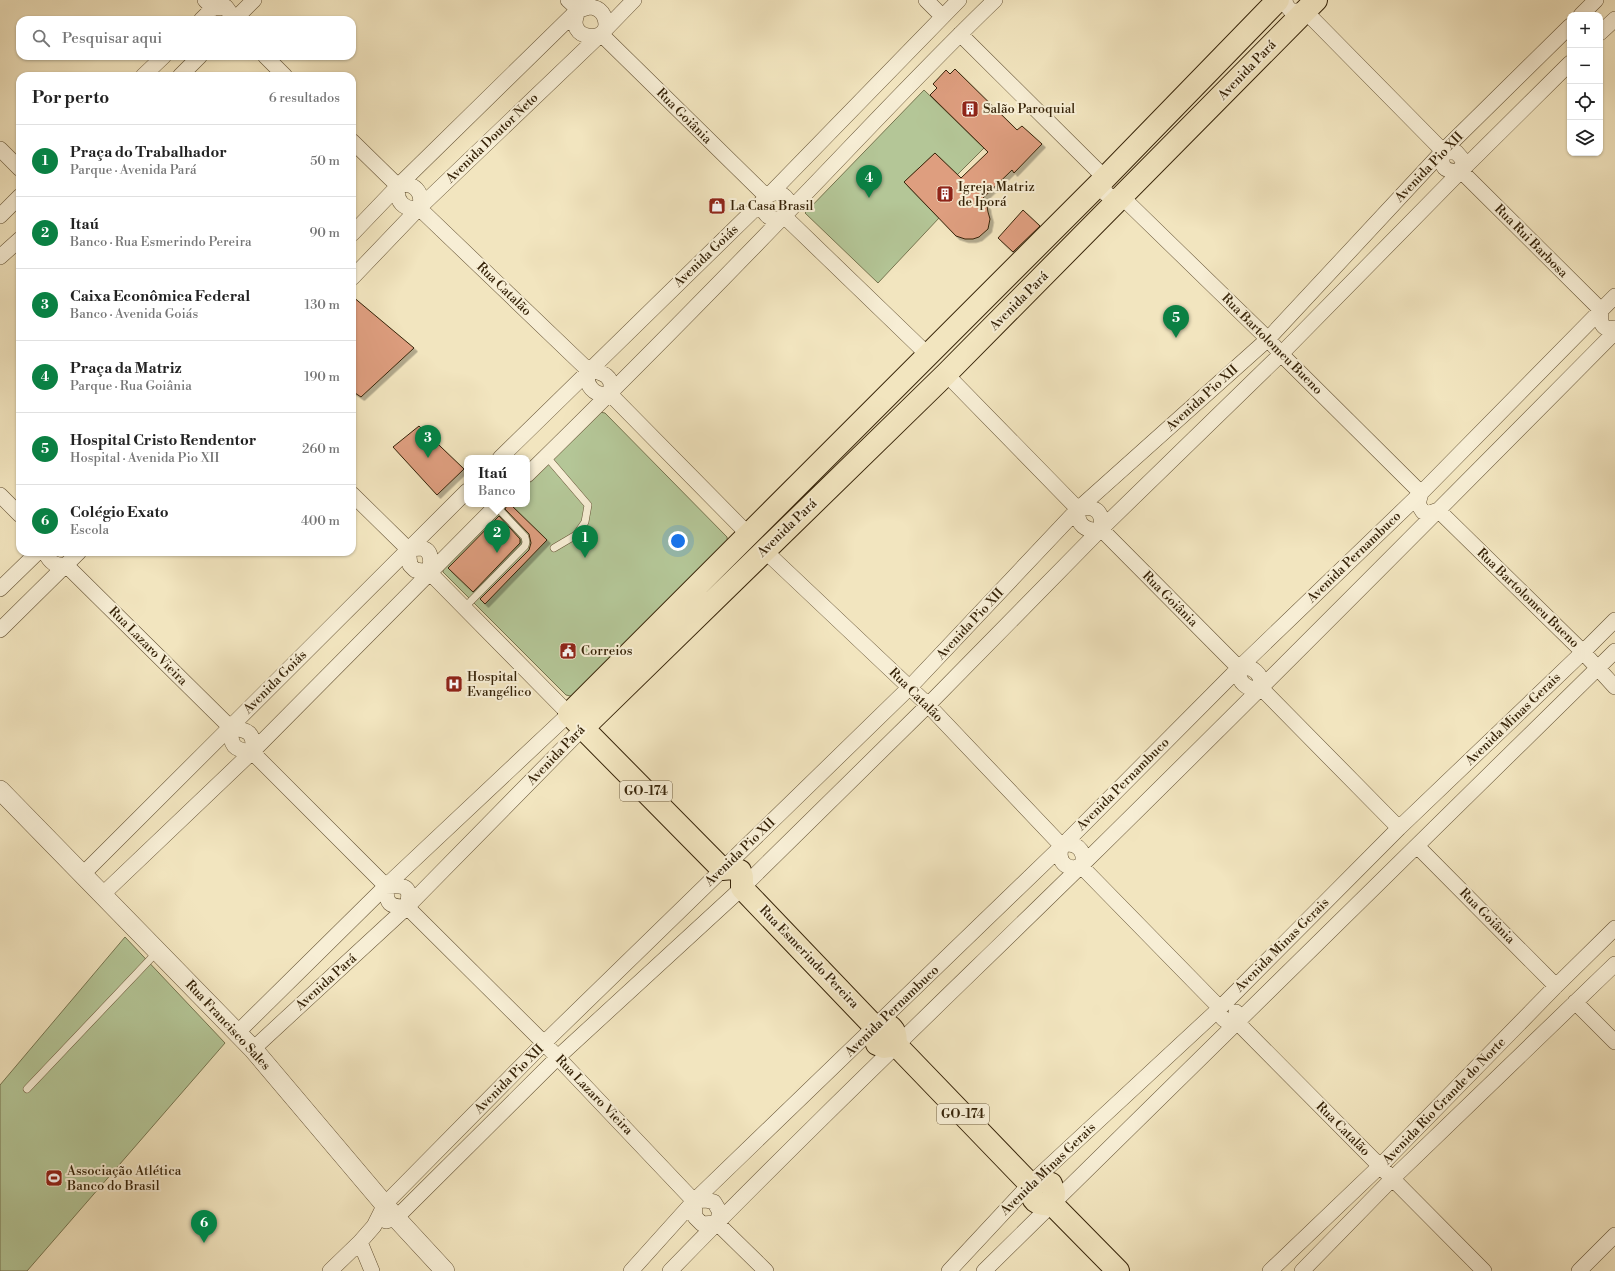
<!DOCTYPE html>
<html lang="pt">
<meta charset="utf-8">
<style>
:root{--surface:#fff;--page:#f2f2f2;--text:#222;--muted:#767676;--line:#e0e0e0;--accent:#0b8043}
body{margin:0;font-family:"Libre Bodoni",serif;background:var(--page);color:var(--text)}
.controls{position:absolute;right:12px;top:12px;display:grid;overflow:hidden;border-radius:8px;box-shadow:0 1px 3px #0004}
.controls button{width:36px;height:36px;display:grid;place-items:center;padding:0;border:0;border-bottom:1px solid var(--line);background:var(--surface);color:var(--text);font:20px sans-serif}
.you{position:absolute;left:678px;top:541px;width:14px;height:14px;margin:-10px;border:3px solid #fff;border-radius:50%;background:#1a73e8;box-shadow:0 0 0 6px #1a73e833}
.badge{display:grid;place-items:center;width:26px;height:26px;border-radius:50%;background:var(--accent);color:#fff;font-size:13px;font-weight:700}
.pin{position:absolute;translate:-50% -33px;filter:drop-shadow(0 1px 2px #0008)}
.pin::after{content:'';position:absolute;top:21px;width:14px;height:12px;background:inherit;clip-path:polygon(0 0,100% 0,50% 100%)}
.popup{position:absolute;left:464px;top:455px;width:66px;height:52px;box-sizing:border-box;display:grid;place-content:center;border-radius:8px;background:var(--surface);filter:drop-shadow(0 1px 3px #0005);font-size:13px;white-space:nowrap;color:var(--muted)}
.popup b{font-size:15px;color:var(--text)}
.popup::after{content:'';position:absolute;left:50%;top:100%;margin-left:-8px;border:8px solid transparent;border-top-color:var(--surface)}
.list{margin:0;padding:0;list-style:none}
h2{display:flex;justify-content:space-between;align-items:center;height:52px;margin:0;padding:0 16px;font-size:17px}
h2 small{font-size:13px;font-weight:400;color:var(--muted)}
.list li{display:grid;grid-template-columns:26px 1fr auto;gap:12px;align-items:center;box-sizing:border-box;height:72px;padding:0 16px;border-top:1px solid var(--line)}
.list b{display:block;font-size:15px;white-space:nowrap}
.list p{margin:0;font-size:13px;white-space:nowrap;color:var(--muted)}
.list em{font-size:13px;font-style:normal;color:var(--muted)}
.icon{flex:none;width:22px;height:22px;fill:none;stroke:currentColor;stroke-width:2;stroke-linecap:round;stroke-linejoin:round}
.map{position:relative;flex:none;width:1615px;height:1271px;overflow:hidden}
.search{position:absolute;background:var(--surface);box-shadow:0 1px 3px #0004;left:16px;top:16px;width:340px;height:44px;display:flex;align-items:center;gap:10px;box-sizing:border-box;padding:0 14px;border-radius:12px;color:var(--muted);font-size:15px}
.panel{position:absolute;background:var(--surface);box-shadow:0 1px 3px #0004;left:16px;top:72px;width:340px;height:484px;border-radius:12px}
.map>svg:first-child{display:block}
.green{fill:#b4c697;stroke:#767550}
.building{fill:#de9e7f;stroke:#372409;filter:url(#shadow)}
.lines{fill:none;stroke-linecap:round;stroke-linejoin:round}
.service-casing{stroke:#665436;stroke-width:8}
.minor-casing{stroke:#665436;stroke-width:16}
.tertiary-casing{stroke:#665436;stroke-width:20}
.primary-casing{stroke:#372409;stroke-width:24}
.service{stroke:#f7eed5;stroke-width:7}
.minor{stroke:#f7eed5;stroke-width:15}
.tertiary{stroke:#f7eed5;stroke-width:19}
.primary{stroke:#f2e5bf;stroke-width:22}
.labels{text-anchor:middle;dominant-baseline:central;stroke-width:4;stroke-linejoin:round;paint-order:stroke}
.shield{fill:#f7eed5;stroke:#716146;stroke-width:1}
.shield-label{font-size:12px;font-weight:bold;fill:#372409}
.street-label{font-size:13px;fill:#372409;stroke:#f7eed5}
.poi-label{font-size:13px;fill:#372409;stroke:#f7eed5;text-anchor:start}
</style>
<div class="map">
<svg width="1615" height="1271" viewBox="0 0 1615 1271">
<defs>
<filter id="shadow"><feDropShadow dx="3.5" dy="3.5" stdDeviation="0" flood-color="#0004"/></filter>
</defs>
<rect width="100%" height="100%" fill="#f2e5bf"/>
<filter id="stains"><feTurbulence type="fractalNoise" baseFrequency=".005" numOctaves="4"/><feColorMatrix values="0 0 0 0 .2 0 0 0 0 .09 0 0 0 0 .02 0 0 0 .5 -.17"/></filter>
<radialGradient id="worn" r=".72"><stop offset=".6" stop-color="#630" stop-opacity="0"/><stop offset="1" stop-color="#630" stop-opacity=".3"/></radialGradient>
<path class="green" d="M924,90L984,148L957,175L935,153L904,182L939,218L878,283L805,213Z
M599,412L605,413L727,537L728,547L575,697L566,695L443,572V569L508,504H527V485Z
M125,937L225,1043L27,1271H0V1085Z"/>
<path class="building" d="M955,69L1017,130L1022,126L1042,144L1014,173L1012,170L981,200L987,206L988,212L990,219L988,229L979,237L973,239H965L956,236L904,182L935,153L961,178L988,152L930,95L937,88L933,84L946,70L950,74Z
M1023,210L1040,226L1013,252L998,238Z
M352,296L414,348L361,397L352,391Z
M419,426L464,469L437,495L393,447Z
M508,504H510L547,540L485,604L480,599L529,550L531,543L529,534L505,509Z
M499,516L520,539V543L473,592L448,568Z"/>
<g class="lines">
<g class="service-casing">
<path id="service" d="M546,456L588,505L585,522L576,535L554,548
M464,608L525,546L526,542L525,537L496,506
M27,1089L158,951"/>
</g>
<g class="minor-casing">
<path id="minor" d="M205,0L213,8L226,7L229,11L231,20
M568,0L579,10
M926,0L942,16
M1285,0L1286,5L1291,11H1305L1443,151L1456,152L1463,160L1461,171
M589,7C596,7 601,10 604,16C617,46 560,42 579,10Z
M1581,15L1596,0
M201,20L220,1
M234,20L254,0
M1600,33L1615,19
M601,34L767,197
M960,34L1105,178
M265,56L285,76
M143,76L164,56
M180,76L200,56
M352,141L398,186
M0,149L20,169
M1443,151C1440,168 1444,172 1461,171L1601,310C1601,319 1599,324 1607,329L1615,328
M1105,178L1104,188L1106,194L1113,197H1122L1268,339L1281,354L1421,493
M398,186C413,180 425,193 419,208
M398,186C395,201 404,211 419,208
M763 206a13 13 0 1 1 26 0a13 13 0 1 1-26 0Z
M419,208L588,370C603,372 615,376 610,394
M0,216L20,196
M784,216L927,354
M352,234L398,186L588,0
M0,257L20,239
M352,278L419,208L601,34L634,0
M588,370C584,385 594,397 610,394
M946,374L1078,509
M610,394L748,534
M500,458L767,197L959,0
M527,475C614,390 700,303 784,216C854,144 922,70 995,0
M1421,493L1418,504L1423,512L1430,513L1438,510
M0,495L20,515
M1078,509C1095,504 1104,512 1101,529
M1078,509C1076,524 1086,533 1101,529
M1438,510L1583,652L1615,687
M1101,529L1239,668C1237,682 1247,691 1261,688
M408,549C412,549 418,548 422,548C433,551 431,564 429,572
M764,550L928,705L1062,846
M45,552C50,563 55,566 66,565L230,727C247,730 256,732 252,752
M0,589L38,552
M0,630L79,552
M1239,668C1253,665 1263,674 1261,688L1399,828
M230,727C231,746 233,750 252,752L386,886C386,904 389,907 407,907L544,1043L694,1201L695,1217L702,1224L717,1223L766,1271
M1066,844C1079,843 1087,854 1081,866C1066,872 1056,860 1062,846Z
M1417,846L1556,986
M1081,866L1220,1008C1219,1018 1226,1024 1236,1021
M83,874L467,491
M386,886C406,885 412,886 407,907
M103,894L252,752L498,504
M1575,1002L1615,1042
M1236,1012V1021L1484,1271
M237,1033L386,886L569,714L429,572L415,570L410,565L408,549L352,494
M253,1049L407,907L583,728
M694,1201L706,1200L714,1202L720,1212L717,1223
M386,1221L396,1218L558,1057L742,888L928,705L1101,529L1281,354L1461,171L1570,63
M360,1242L372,1271
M330,1271L360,1242L374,1226L385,1204L544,1043L910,687L1078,509L1268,339L1443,151L1570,26
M631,1271L694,1201L1062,846L1239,668L1421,493L1615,296
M670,1271C805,1132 946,998 1085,862C1263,687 1439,510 1615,332
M949,1271L1030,1184L1220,1008L1399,828L1583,652L1615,620
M984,1271L1615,651
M1270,1271L1380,1166L1556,986L1615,928
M1302,1271L1392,1179L1615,964
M1579,1271L1615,1235"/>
</g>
<g class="tertiary-casing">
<path id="tertiary" d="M0,790L253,1049L396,1218L445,1271"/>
</g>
<g class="primary-casing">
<path id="primary" d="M583,728L946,374L1316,0
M722,869L569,714L1105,178L1278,0
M722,869L733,868L740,871L742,877V888L875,1027V1038L877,1044L884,1047L896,1045
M875,1027L886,1024C895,1029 896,1034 896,1045L1030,1184C1031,1202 1035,1204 1053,1205L1118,1271
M1030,1184L1041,1180L1051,1184L1054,1192L1053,1205"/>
</g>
<use href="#service" class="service"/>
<use href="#minor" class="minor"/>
<use href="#tertiary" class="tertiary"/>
<use href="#primary" class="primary"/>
</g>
<defs>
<g id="building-square" transform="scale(0.9)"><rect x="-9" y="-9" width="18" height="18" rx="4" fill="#8f2418" stroke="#f7eed5"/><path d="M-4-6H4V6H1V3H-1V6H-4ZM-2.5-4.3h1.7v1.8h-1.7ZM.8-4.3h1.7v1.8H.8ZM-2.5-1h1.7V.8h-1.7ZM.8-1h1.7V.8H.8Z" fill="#fff"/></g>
<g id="shop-square" transform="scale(0.9)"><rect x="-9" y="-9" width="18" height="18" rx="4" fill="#8f2418" stroke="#f7eed5"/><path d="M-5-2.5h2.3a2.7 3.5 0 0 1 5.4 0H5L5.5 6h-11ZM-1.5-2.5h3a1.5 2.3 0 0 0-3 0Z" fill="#fff"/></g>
<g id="civic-square" transform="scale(0.9)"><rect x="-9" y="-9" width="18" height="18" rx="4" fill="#8f2418" stroke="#f7eed5"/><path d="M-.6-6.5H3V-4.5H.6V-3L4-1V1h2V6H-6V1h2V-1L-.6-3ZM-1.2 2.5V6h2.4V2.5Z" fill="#fff"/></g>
<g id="hospital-square" transform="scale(0.9)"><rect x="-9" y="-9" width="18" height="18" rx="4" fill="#8f2418" stroke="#f7eed5"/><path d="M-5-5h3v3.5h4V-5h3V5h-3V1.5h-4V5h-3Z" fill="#fff"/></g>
<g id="stadium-square" transform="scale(0.9)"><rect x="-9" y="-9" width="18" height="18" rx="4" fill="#8f2418" stroke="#f7eed5"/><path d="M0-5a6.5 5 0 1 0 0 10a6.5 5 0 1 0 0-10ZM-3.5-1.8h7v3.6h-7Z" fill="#fff"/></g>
</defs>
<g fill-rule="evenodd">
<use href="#building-square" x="970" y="109"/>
<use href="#building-square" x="945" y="194"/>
<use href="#shop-square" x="717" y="206"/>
<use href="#civic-square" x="568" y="651"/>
<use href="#hospital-square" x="454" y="684"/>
<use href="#stadium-square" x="54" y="1178"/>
</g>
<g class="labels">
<g class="shield">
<rect x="620" y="781" width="52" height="20" rx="3"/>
<rect x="937" y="1104" width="52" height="20" rx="3"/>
</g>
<g class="shield-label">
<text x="646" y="791">GO-174</text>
<text x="963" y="1114">GO-174</text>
</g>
<g class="street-label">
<text transform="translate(1247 70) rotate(-46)">Avenida Pará</text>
<text transform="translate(684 116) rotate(45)">Rua Goiânia</text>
<text transform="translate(492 138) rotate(-44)">Avenida Doutor Neto</text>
<text transform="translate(1429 167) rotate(-46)">Avenida Pio XII</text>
<text transform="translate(1531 241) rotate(45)">Rua Rui Barbosa</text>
<text transform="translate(706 256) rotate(-44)">Avenida Goiás</text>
<text transform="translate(504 289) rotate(44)">Rua Catalão</text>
<text transform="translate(1019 301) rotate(-45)">Avenida Pará</text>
<text transform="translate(1272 344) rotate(45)">Rua Bartolomeu Bueno</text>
<text transform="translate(1202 398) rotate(-42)">Avenida Pio XII</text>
<text transform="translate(787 528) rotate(-44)">Avenida Pará</text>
<text transform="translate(1354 557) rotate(-44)">Avenida Pernambuco</text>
<text transform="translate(1528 598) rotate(44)">Rua Bartolomeu Bueno</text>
<text transform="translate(1170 599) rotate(45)">Rua Goiânia</text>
<text transform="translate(970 624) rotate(-47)">Avenida Pio XII</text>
<text transform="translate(148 646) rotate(45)">Rua Lazaro Vieira</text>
<text transform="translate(275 682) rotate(-45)">Avenida Goiás</text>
<text transform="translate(916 695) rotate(45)">Rua Catalão</text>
<text transform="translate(1513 719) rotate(-44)">Avenida Minas Gerais</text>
<text transform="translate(556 755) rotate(-46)">Avenida Pará</text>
<text transform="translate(1123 784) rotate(-45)">Avenida Pernambuco</text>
<text transform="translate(740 852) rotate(-44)">Avenida Pio XII</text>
<text transform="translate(1487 916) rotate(45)">Rua Goiânia</text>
<text transform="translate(1282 945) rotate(-45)">Avenida Minas Gerais</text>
<text transform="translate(809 957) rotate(46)">Rua Esmerindo Pereira</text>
<text transform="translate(326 982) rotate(-42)">Avenida Pará</text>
<text transform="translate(892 1011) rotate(-44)">Avenida Pernambuco</text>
<text transform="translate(228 1025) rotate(47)">Rua Francisco Sales</text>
<text transform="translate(509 1079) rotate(-45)">Avenida Pio XII</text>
<text transform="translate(594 1095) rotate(46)">Rua Lazaro Vieira</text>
<text transform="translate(1444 1101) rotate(-46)">Avenida Rio Grande do Norte</text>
<text transform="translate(1343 1129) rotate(45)">Rua Catalão</text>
<text transform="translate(1048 1169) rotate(-44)">Avenida Minas Gerais</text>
</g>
<g class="poi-label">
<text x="983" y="109">Salão Paroquial</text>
<text x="958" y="187">Igreja Matriz<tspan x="958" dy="15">de Iporá</tspan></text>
<text x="730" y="206">La Casa Brasil</text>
<text x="581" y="651">Correios</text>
<text x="467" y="677">Hospital<tspan x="467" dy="15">Evangélico</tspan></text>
<text x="67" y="1171">Associação Atlética<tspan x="67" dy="15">Banco do Brasil</tspan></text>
</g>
</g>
<rect width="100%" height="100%" filter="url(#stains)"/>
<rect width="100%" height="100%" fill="url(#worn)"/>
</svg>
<div class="controls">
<button>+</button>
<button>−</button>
<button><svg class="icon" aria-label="locate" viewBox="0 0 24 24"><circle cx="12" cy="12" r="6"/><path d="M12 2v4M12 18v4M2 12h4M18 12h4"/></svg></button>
<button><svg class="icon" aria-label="layers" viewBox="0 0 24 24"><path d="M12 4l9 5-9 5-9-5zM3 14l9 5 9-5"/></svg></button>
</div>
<div class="you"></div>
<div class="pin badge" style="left:585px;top:558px">1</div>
<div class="pin badge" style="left:497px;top:553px">2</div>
<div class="popup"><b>Itaú</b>Banco</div>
<div class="pin badge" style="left:428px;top:458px">3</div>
<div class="pin badge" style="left:869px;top:198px">4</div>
<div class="pin badge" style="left:1176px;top:338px">5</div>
<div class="pin badge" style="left:204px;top:1243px">6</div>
<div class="search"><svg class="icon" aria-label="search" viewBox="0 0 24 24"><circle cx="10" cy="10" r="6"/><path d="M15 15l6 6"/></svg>Pesquisar aqui</div>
<section class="panel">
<h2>Por perto<small>6 resultados</small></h2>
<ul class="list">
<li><span class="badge">1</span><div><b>Praça do Trabalhador</b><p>Parque · Avenida Pará</p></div><em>50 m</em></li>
<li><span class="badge">2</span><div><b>Itaú</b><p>Banco · Rua Esmerindo Pereira</p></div><em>90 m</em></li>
<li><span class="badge">3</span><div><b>Caixa Econômica Federal</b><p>Banco · Avenida Goiás</p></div><em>130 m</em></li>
<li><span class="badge">4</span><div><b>Praça da Matriz</b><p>Parque · Rua Goiânia</p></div><em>190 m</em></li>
<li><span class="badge">5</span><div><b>Hospital Cristo Rendentor</b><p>Hospital · Avenida Pio XII</p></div><em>260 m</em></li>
<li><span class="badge">6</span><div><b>Colégio Exato</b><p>Escola</p></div><em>400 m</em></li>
</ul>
</section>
</div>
